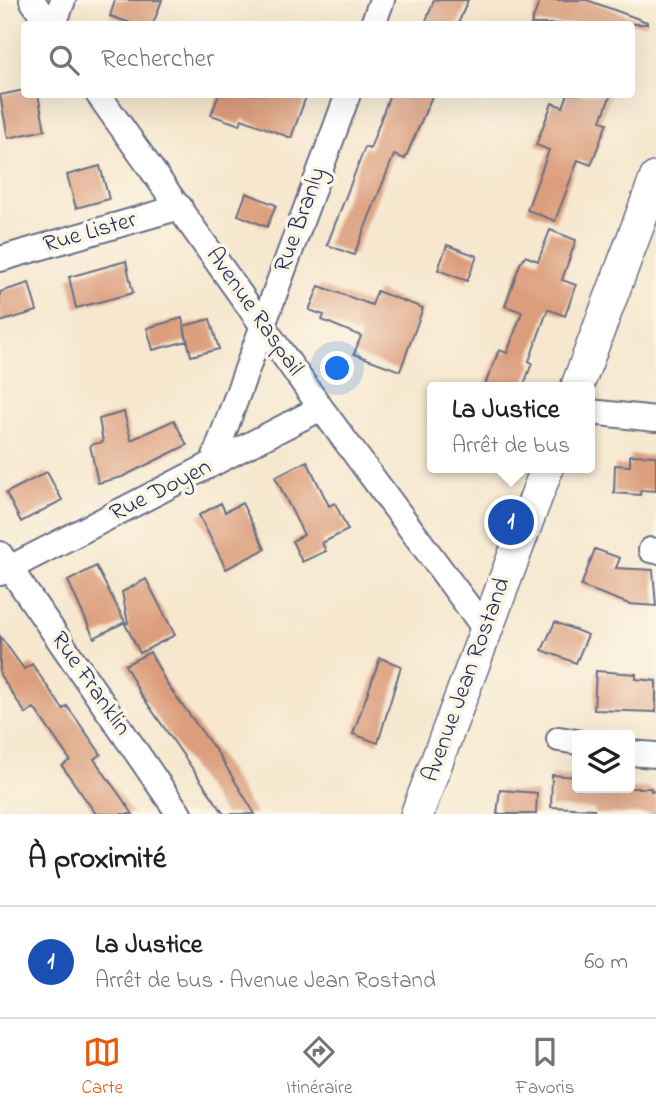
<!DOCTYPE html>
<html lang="fr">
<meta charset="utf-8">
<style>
:root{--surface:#fff;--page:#f2f2f2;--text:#202124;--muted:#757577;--line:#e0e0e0;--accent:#ea580c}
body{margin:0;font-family:"Indie Flower",sans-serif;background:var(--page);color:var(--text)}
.controls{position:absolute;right:21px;bottom:21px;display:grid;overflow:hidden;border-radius:7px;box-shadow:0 7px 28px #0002}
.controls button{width:63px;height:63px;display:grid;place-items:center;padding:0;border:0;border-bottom:2px solid var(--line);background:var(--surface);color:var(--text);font:35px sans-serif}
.you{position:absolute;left:338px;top:369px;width:24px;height:24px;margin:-18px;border:5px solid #fff;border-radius:50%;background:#1a73e8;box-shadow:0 0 0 10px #1a73e833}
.badge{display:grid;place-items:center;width:46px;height:46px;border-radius:50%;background:var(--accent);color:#fff;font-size:23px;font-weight:700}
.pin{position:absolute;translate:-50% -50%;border:4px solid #fff;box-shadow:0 2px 7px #0006}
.popup{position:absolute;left:427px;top:382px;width:168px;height:91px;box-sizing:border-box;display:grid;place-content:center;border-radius:7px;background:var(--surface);filter:drop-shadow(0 2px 5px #0005);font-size:23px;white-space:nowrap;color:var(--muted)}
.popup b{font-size:26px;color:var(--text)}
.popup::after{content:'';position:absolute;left:50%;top:100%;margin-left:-14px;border:14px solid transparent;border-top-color:var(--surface)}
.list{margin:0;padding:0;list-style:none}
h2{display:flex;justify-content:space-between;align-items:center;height:91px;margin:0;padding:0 28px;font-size:30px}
h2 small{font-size:23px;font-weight:400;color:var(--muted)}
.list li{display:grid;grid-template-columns:46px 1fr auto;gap:21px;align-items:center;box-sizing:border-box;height:112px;padding:0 28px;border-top:2px solid var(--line)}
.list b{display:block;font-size:26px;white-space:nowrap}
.list p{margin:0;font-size:23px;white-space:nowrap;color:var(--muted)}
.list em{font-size:23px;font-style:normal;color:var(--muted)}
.icon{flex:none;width:38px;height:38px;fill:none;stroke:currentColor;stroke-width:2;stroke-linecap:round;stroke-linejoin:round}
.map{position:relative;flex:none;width:656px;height:814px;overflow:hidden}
.search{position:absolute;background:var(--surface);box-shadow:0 7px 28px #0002;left:21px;right:21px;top:21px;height:77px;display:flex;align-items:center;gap:18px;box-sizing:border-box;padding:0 24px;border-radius:7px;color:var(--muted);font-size:26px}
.sheet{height:203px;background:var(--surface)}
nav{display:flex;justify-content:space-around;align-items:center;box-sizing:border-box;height:98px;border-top:2px solid var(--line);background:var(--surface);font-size:19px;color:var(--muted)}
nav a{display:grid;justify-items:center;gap:4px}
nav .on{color:var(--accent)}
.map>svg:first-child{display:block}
.building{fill:#db9d7b}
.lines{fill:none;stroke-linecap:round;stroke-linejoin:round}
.minor-casing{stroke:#686f85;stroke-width:28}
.tertiary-casing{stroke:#686f85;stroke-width:35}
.minor{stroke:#fff;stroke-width:24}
.tertiary{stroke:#fff;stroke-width:32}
.labels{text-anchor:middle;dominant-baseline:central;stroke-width:7;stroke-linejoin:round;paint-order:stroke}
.street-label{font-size:24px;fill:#1b2f5e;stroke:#fcf5e5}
</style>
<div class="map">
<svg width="656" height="814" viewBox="0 0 656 814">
<rect width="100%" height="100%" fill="#fcf5e5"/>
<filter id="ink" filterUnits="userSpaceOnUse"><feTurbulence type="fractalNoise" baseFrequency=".0143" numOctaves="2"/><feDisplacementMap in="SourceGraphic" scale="14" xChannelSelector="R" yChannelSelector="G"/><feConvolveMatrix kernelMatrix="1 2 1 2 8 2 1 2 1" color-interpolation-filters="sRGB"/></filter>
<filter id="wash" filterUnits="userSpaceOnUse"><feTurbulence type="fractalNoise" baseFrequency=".00686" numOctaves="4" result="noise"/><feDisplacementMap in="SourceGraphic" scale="28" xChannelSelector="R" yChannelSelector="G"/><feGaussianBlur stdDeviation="1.57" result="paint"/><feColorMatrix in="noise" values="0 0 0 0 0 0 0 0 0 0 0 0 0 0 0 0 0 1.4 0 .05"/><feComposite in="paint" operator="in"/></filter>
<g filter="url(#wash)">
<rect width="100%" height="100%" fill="#f6e7ce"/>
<g id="blocks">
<path class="building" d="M115,0H162L153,24H133L110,16Z
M434,0H468L458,24H425Z
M540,0H587L647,22V24H531Z
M24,90V94H38L45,130L8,138L0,95Z
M219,94H307L291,138L242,119L240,125L211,115Z
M390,94H433L405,159L394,155L354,255L327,245L365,147L370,149Z
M568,94H611L601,121L607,123L591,165L578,160L555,221L527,210L549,150L536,145L552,103L563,107Z
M100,166L109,199L76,208L67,175Z
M246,193L276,205L267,227L238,215Z
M550,230L576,240L562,280L576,285L565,316L548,309L529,361L532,363L523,387H484L499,350L507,353L522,312L505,306L520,264L525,256L538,261Z
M447,245L477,256L467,281L438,270Z
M126,261L133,293L76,308L69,277Z
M29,283L37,311L0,322V292Z
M319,286L372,305L377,291L423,308L400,371L354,354L361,336L322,320L324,315L309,310Z
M182,318L187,341L153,350L147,328Z
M210,319L219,349L191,356L184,326Z
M124,412L131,440L174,420L187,445L122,477L98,483L90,445L103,442L99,419Z
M630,455L656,456V491L641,490L640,495L614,493L615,465L630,466Z
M307,461L329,506L335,503L348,530L322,543L326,551L302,562L292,541L304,535L275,477Z
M47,472L62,500L21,522L6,493Z
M221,503L225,512L242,503L265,549L226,569L199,515Z
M595,549L620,558L616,568L653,570L656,606L629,604L581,586Z
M96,566L125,622L94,638L68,581Z
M146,579L175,635L140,653L125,624L128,623L122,592Z
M555,622L588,635L576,663L542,650Z
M0,636L24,669L32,664L63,709L67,706L101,754L94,759L133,814H96L62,766L70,760L34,708L26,714L0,675Z
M150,652L167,684L219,755L255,814H224L140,693L125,665Z
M380,658L401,666L378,743L353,734Z
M596,671L636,674V679L656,681V712L594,710Z
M552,775L577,777V788H651V791H656V814H594V809L551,807Z
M500,790L537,793L536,814H497Z"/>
</g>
</g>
<g filter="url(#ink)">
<use href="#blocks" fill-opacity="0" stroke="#686f85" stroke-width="2"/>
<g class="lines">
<g class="minor-casing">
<path id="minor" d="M32,0L48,24
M54,24L63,0
M373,24L382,0
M98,94L321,408L485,629
M0,259L180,207
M590,412L656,419
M212,464L348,94
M651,550L656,551
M0,554L179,814
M0,573L321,408
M559,739L577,742
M630,753L656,755"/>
</g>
<g class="tertiary-casing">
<path id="tertiary" d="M577,387L656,178
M417,814L547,468"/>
</g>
<use href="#minor" class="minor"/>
<use href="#tertiary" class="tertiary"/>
</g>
</g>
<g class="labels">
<g class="street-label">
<text transform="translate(301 220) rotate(-70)">Rue Branly</text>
<text transform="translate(90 233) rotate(-16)">Rue Lister</text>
<text transform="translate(254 312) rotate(55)">Avenue Raspail</text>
<text transform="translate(161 491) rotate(-27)">Rue Doyen</text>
<text transform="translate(467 680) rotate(-70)">Avenue Jean Rostand</text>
<text transform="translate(90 684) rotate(55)">Rue Franklin</text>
</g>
</g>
</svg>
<div class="controls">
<button><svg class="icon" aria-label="layers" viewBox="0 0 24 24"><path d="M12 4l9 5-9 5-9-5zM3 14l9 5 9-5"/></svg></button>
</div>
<div class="you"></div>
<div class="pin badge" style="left:511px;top:522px;background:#1a4fb4">1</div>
<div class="popup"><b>La Justice</b>Arrêt de bus</div>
<div class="search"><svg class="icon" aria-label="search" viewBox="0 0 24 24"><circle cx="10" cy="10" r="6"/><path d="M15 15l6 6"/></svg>Rechercher</div>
</div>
<section class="sheet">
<h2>À proximité<small></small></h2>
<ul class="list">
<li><span class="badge" style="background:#1a4fb4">1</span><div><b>La Justice</b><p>Arrêt de bus · Avenue Jean Rostand</p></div><em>60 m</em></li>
</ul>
</section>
<nav>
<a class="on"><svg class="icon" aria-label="map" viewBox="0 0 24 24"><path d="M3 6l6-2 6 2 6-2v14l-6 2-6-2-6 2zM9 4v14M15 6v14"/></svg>Carte</a>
<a><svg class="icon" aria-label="directions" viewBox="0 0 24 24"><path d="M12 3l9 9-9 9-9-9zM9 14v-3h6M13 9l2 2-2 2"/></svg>Itinéraire</a>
<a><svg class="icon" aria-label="saved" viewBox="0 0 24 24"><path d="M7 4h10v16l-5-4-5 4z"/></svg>Favoris</a>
</nav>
